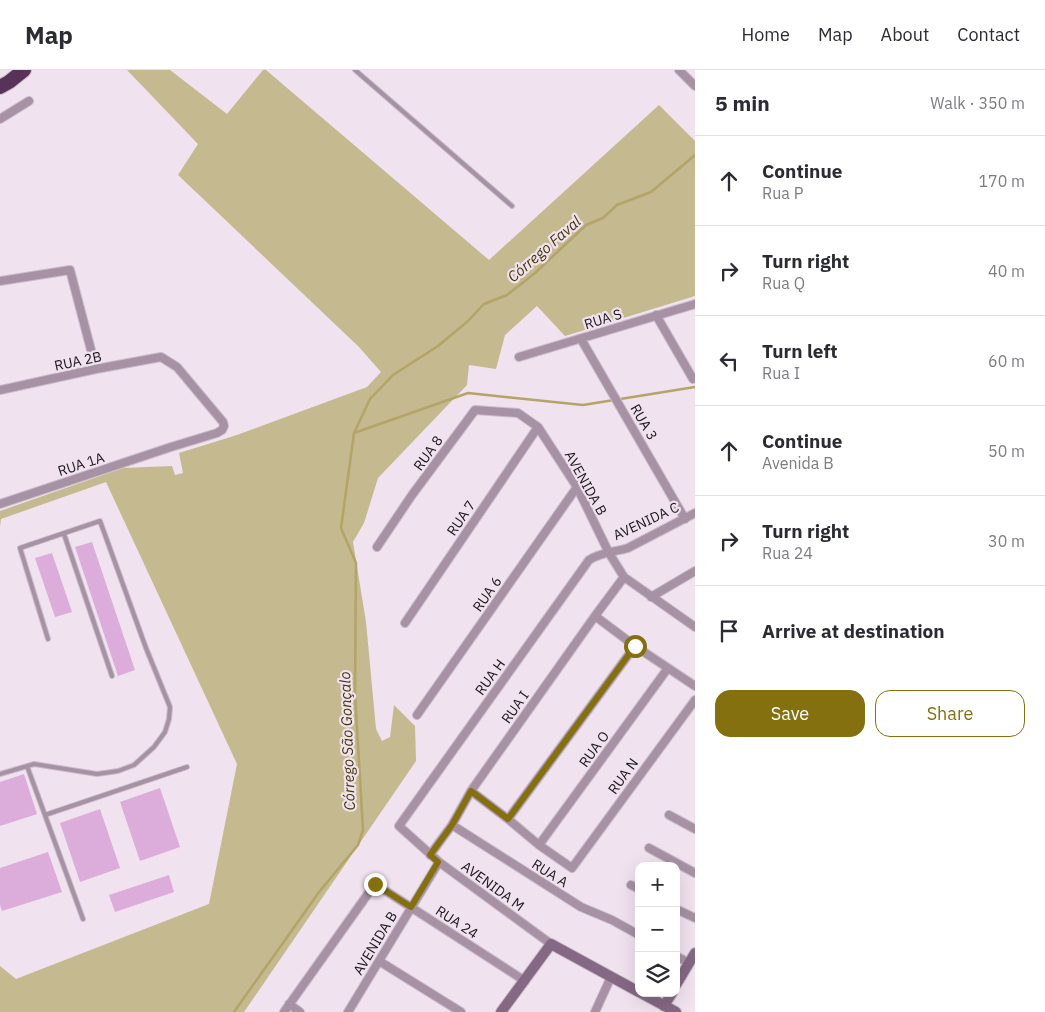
<!DOCTYPE html>
<meta charset="utf-8">
<style>
:root{--surface:#fff;--page:#f7f7f7;--text:#2b2b33;--muted:#7c7c81;--line:#e1e1e2;--accent:#84700f}
body{margin:0;font-family:"IBM Plex Sans",sans-serif;background:var(--page);color:var(--text)}
.controls{position:absolute;right:15px;bottom:15px;display:grid;overflow:hidden;border-radius:10px;box-shadow:0 5px 20px #0002}
.controls button{width:45px;height:45px;display:grid;place-items:center;padding:0;border:0;border-bottom:1px solid var(--line);background:var(--surface);color:var(--text);font:25px sans-serif}
.stop{position:absolute;width:15px;height:15px;margin:-11px;border:4px solid #84700f;border-radius:50%;background:#fff}
.stop.end{background:#84700f;border-color:#fff;box-shadow:0 1px 5px #0008}
.list{margin:0;padding:0;list-style:none}
h2{display:flex;justify-content:space-between;align-items:center;height:65px;margin:0;padding:0 20px;font-size:21px}
h2 small{font-size:16px;font-weight:400;color:var(--muted)}
.list li{display:grid;grid-template-columns:32px 1fr auto;gap:15px;align-items:center;box-sizing:border-box;height:90px;padding:0 20px;border-top:1px solid var(--line)}
.list b{display:block;font-size:19px;white-space:nowrap}
.list p{margin:0;font-size:16px;white-space:nowrap;color:var(--muted)}
.list em{font-size:16px;font-style:normal;color:var(--muted)}
.actions{display:flex;gap:10px;padding:15px 20px}
.actions a{flex:1;padding:11px 0;border:1px solid var(--accent);border-radius:15px;text-align:center;font-size:18px;color:var(--accent)}
.actions .main{background:var(--accent);color:#fff}
.icon{flex:none;width:28px;height:28px;fill:none;stroke:currentColor;stroke-width:2;stroke-linecap:round;stroke-linejoin:round}
.map{position:relative;flex:none;width:695px;height:942px;overflow:hidden}
header{display:flex;align-items:center;gap:30px;box-sizing:border-box;height:70px;padding:0 25px;background:var(--surface);border-bottom:1px solid var(--line)}
header strong{font-size:24px}
nav{display:flex;gap:28px;margin-inline-start:auto;font-size:18px}
main{display:flex}
aside{flex:1;background:var(--surface)}
.map>svg:first-child{display:block}
.green{fill:#c4b98f}
.lines{fill:none;stroke-linecap:round;stroke-linejoin:round}
.stream{stroke:#b3a468;stroke-width:2.5}
.building{fill:#dcadda}
.lane-casing{stroke:#cabdc9;stroke-width:6}
.street-casing{stroke:#cabdc9;stroke-width:10}
.secondary-casing{stroke:#cabdc9;stroke-width:12}
.highway-casing{stroke:#cabdc9;stroke-width:16}
.lane{stroke:#a691a5;stroke-width:4}
.street{stroke:#a691a5;stroke-width:8}
.secondary{stroke:#856884;stroke-width:10}
.highway{stroke:#593259;stroke-width:14}
.route{stroke:#84700f;stroke-width:6}
.labels{text-anchor:middle;dominant-baseline:central;stroke-width:4.5;stroke-linejoin:round;paint-order:stroke}
.street-label{font-size:14px;fill:#1c171c;stroke:#f0e2ef}
.water-label{font-size:15px;font-style:italic;fill:#423604;stroke:#f0e2ef}
</style>
<header>
<strong>Map</strong>
<nav><a>Home</a><a>Map</a><a>About</a><a>Contact</a></nav>
</header>
<main>
<div class="map">
<svg width="695" height="942" viewBox="0 0 695 942">
<rect width="100%" height="100%" fill="#f0e2ef"/>
<path class="green" d="M127,0H170L227,44L263,0H266L489,190L659,35L695,71V226L565,266L537,236L505,265L496,299L469,295L467,315L378,408L364,453L353,472L366,552L376,659L382,671L390,667L394,635L415,656L416,691L244,942H0V896L16,909L209,834L237,694L106,412L1,449L0,457V441L123,398L172,396L175,405L183,403L179,383L237,365L367,317L381,302L359,277L178,105L198,74Z"/>
<g class="lines">
<path class="stream" d="M354,363L468,323L583,335L695,317
M234,942L319,822L358,775L363,760L355,624L356,493L341,458L354,363L370,329L393,305L438,276L468,251L484,234L507,225L535,203L586,155L603,148L617,135L651,122L695,85"/>
</g>
<path class="building" d="M92,472L135,600L118,606L75,477Z
M52,483L72,542L55,547L35,488Z
M24,704L37,744L0,756V712Z
M160,718L180,777L140,791L120,732Z
M100,739L120,798L80,812L60,753Z
M48,782L62,822L2,841L0,835V798Z
M169,805L174,822L115,842L109,825Z"/>
<g class="lines">
<g class="lane-casing">
<path id="lane" d="M355,0L512,136
M64,464L112,606
M27,696L83,849
M0,704L34,694L97,704L118,701L134,695L154,677L165,662L169,649L170,637L146,578L100,451L20,478L48,569
M45,745L187,697"/>
</g>
<g class="street-casing">
<path id="street" d="M679,0L695,16
M0,49L29,31
M0,211L70,200L96,299
M656,245L693,309
M581,269L685,449
M519,287L695,234
M0,320L96,299L161,287L177,297L223,352L224,356L222,360L217,363L171,377L0,434
M377,477L412,425L475,340L518,343L538,357L577,417L609,483L624,507L695,557
M651,527L695,501
M595,546L635,576L695,616
M405,553L538,357
M417,645L577,417
M471,721L508,749L539,775L572,798L695,630
M669,745L695,759
M508,749L635,576
M452,755L581,837L612,850L639,865
M539,775L668,598
M649,778L695,803
M430,785L452,755L471,721L595,546L624,507
M631,815L639,819
M676,839L695,848
M551,874L439,792L399,756L589,490C601,482 615,482 628,478L695,443
M676,886L689,893
M379,891L461,942
M289,934L300,942
M284,942L375,814L525,911
M348,942L439,792
M595,942L611,907"/>
</g>
<g class="secondary-casing">
<path id="secondary" d="M676,915L695,883
M641,923L676,942
M664,936L672,923
M501,942L551,874L639,922"/>
</g>
<g class="highway-casing">
<path id="highway" d="M0,17L9,12L24,0"/>
</g>
<use href="#lane" class="lane"/>
<use href="#street" class="street"/>
<use href="#secondary" class="secondary"/>
<use href="#highway" class="highway"/>
</g>
<g class="lines">
<path class="route" d="M375,814L411,837L438,792L430,785L452,755L471,721L508,749L635,576"/>
</g>
<g class="labels">
<g class="street-label">
<text transform="translate(603 249) rotate(-17)">RUA S</text>
<text transform="translate(78 291) rotate(-12)">RUA 2B</text>
<text transform="translate(644 352) rotate(60)">RUA 3</text>
<text transform="translate(428 383) rotate(-54)">RUA 8</text>
<text transform="translate(81 394) rotate(-18)">RUA 1A</text>
<text transform="translate(586 413) rotate(61)">AVENIDA B</text>
<text transform="translate(461 448) rotate(-56)">RUA 7</text>
<text transform="translate(646 451) rotate(-25)">AVENIDA C</text>
<text transform="translate(487 524) rotate(-55)">RUA 6</text>
<text transform="translate(490 607) rotate(-54)">RUA H</text>
<text transform="translate(515 637) rotate(-55)">RUA I</text>
<text transform="translate(594 679) rotate(-54)">RUA O</text>
<text transform="translate(623 706) rotate(-54)">RUA N</text>
<text transform="translate(550 803) rotate(32)">RUA A</text>
<text transform="translate(493 816) rotate(36)">AVENIDA M</text>
<text transform="translate(457 852) rotate(33)">RUA 24</text>
<text transform="translate(375 873) rotate(-59)">AVENIDA B</text>
</g>
<g class="water-label">
<text transform="translate(544 179) rotate(-41)">Córrego Faval</text>
<text transform="translate(347 671) rotate(-92)">Córrego São Gonçalo</text>
</g>
</g>
</svg>
<div class="controls">
<button>+</button>
<button>−</button>
<button><svg class="icon" aria-label="layers" viewBox="0 0 24 24"><path d="M12 4l9 5-9 5-9-5zM3 14l9 5 9-5"/></svg></button>
</div>
<div class="stop" style="left:635px;top:576px"></div>
<div class="stop end" style="left:375px;top:814px"></div>
</div>
<aside>
<h2>5 min<small>Walk · 350 m</small></h2>
<ul class="list">
<li><svg class="icon" aria-label="ahead" viewBox="0 0 24 24"><path d="M12 20V5M6 11l6-6 6 6"/></svg><div><b>Continue</b><p>Rua P</p></div><em>170 m</em></li>
<li><svg class="icon" aria-label="right" viewBox="0 0 24 24"><path d="M7 20v-9h11M14 6l5 5-5 5"/></svg><div><b>Turn right</b><p>Rua Q</p></div><em>40 m</em></li>
<li><svg class="icon" aria-label="left" viewBox="0 0 24 24"><path d="M17 20v-9H6M10 6l-5 5 5 5"/></svg><div><b>Turn left</b><p>Rua I</p></div><em>60 m</em></li>
<li><svg class="icon" aria-label="ahead" viewBox="0 0 24 24"><path d="M12 20V5M6 11l6-6 6 6"/></svg><div><b>Continue</b><p>Avenida B</p></div><em>50 m</em></li>
<li><svg class="icon" aria-label="right" viewBox="0 0 24 24"><path d="M7 20v-9h11M14 6l5 5-5 5"/></svg><div><b>Turn right</b><p>Rua 24</p></div><em>30 m</em></li>
<li><svg class="icon" aria-label="arrive" viewBox="0 0 24 24"><path d="M6 21V4h12l-3 4 3 4H6"/></svg><div><b>Arrive at destination</b></div></li>
</ul>
<div class="actions"><a class="main">Save</a><a>Share</a></div>
</aside>
</main>
